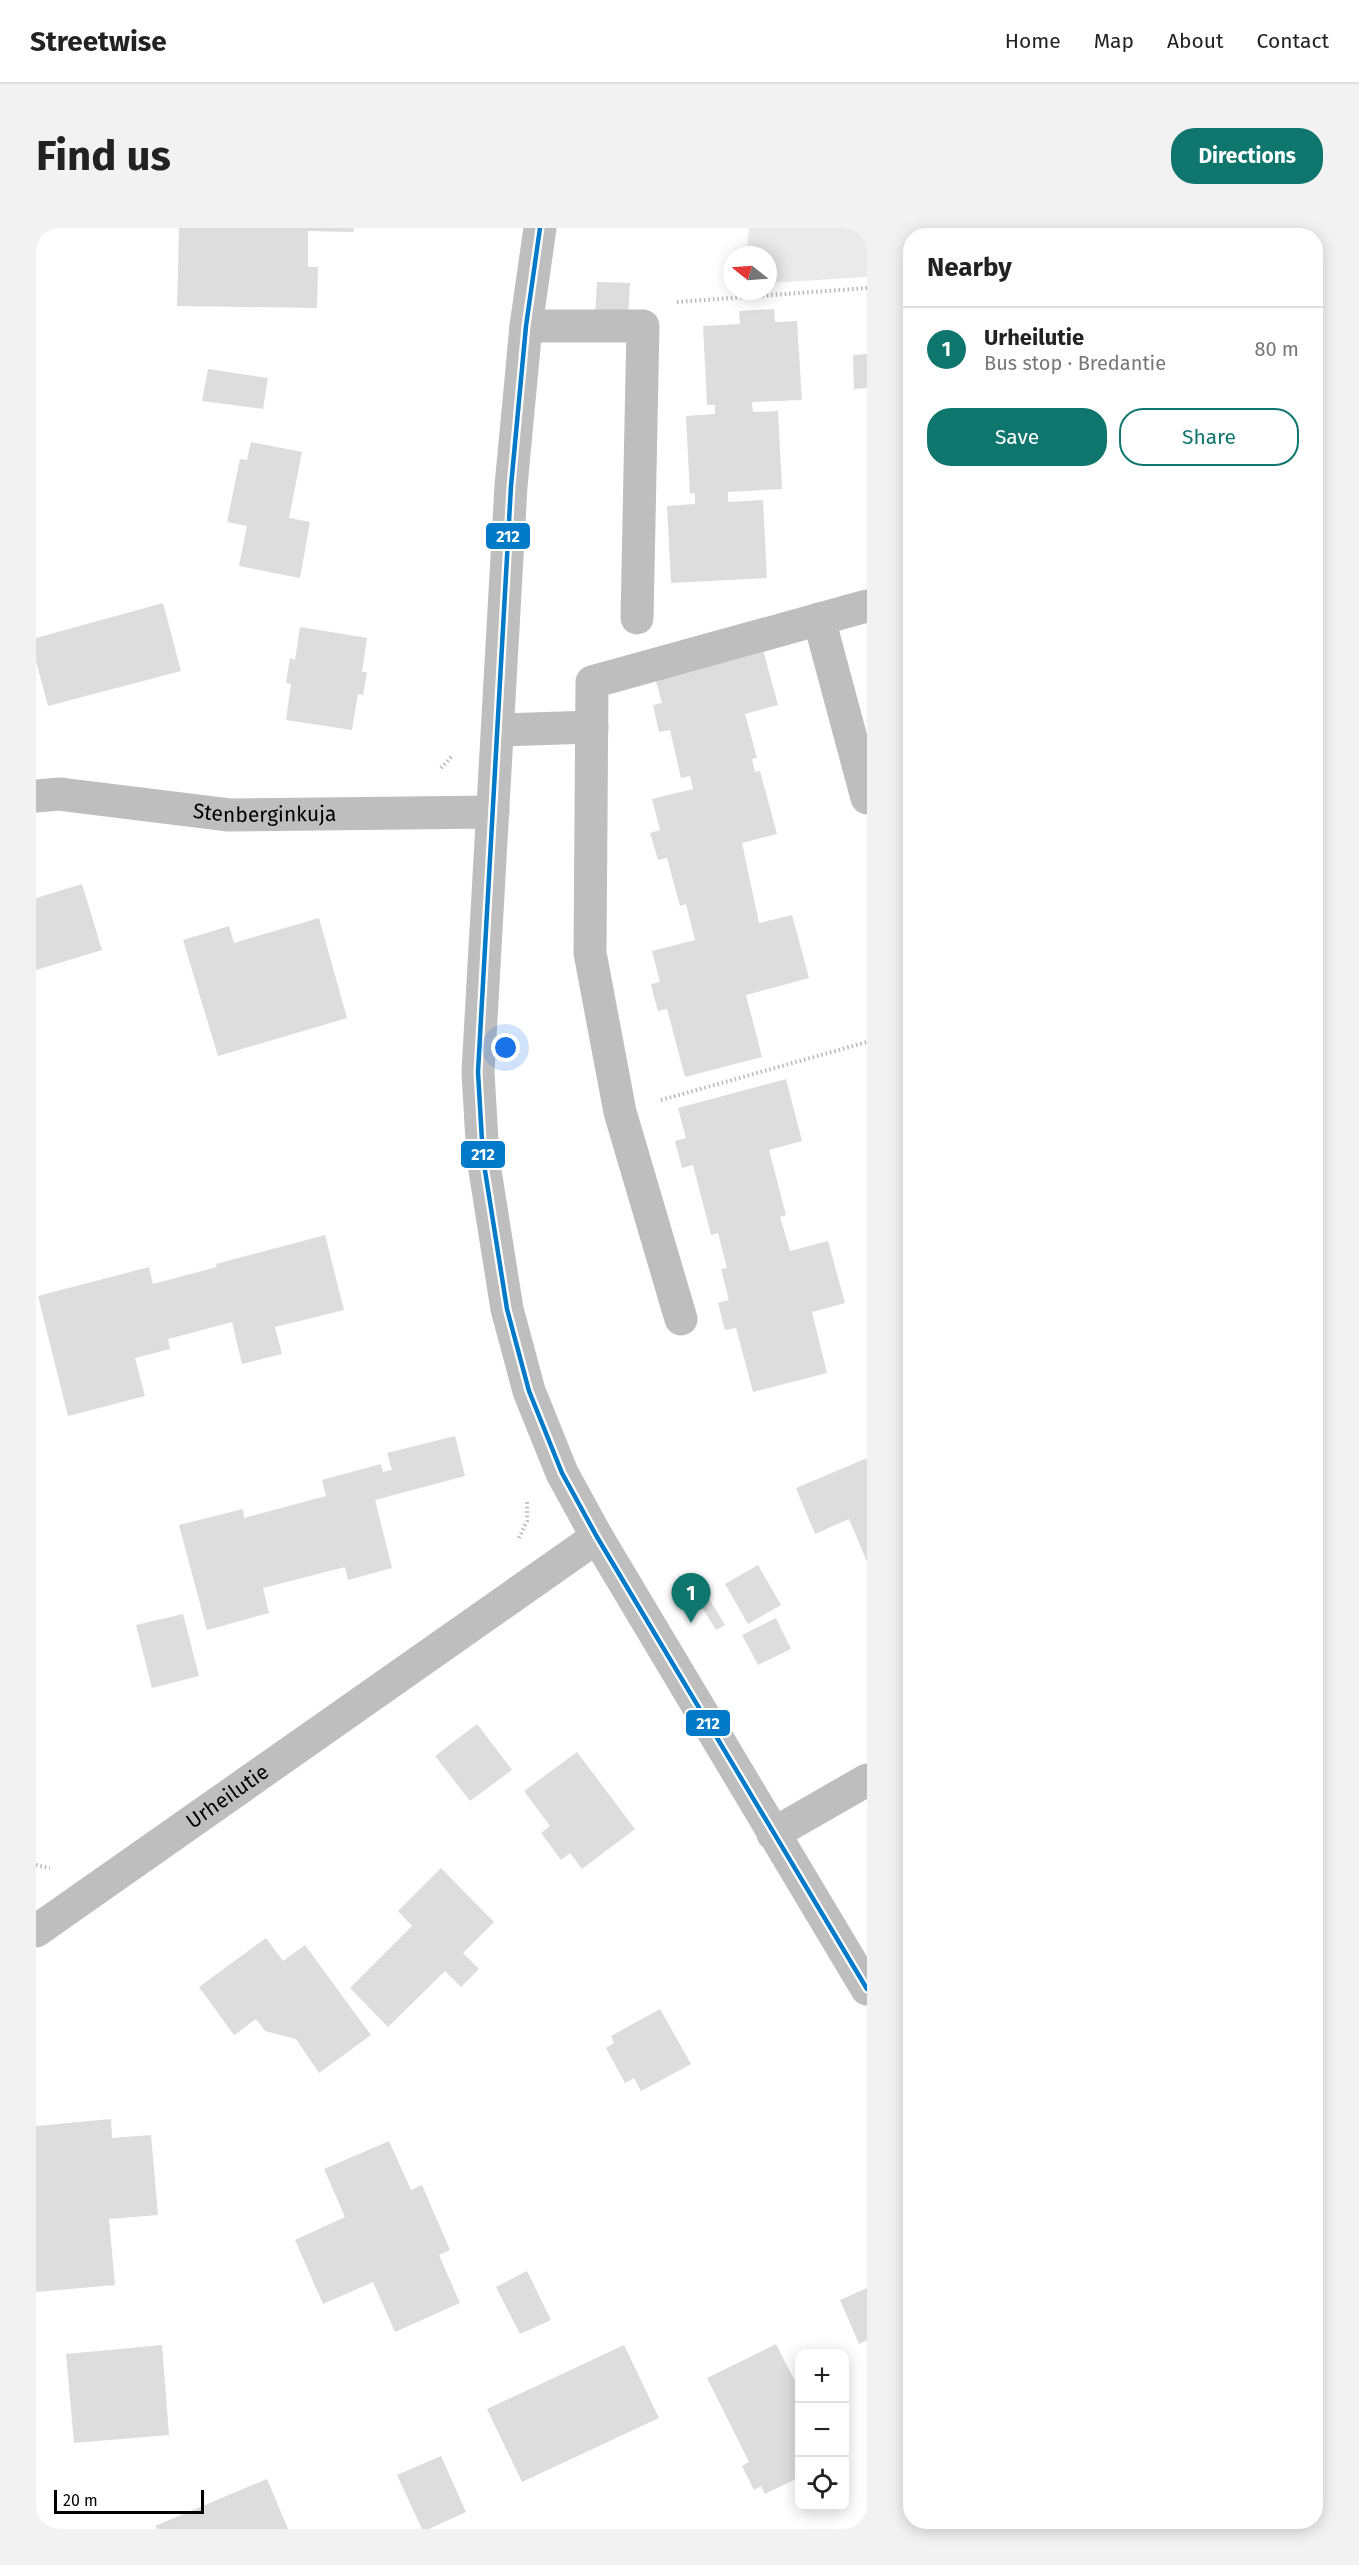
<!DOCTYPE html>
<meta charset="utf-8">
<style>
:root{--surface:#fff;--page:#f2f2f2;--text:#222;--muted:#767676;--line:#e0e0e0;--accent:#0f766e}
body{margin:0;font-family:"Fira Sans",sans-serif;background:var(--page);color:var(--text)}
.controls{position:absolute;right:18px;bottom:18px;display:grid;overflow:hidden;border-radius:12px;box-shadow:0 3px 15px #0003}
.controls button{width:54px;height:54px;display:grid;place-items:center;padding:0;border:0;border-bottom:2px solid var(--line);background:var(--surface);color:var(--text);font:30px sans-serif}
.compass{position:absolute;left:687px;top:18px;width:54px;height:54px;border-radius:50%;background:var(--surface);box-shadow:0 3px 15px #0003;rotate:287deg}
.scale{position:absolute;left:18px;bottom:15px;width:150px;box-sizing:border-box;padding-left:6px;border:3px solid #000;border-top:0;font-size:16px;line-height:21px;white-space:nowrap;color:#000;-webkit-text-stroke:4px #fff;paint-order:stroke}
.you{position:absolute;left:470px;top:820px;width:21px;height:21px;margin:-15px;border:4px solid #fff;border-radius:50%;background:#1a73e8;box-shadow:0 0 0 9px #1a73e833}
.badge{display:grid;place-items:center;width:39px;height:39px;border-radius:50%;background:var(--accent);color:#fff;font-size:20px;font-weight:700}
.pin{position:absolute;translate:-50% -50px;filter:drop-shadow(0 2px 3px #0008)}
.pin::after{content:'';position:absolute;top:32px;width:21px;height:18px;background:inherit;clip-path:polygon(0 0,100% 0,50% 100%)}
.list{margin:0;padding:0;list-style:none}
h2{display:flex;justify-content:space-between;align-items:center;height:78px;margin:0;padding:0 24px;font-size:26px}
h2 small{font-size:20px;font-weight:400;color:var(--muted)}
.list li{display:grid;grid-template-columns:39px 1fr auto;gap:18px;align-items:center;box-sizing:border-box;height:84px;padding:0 24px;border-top:2px solid var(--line)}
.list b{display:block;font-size:22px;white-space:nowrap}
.list p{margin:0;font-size:20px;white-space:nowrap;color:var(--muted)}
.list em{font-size:20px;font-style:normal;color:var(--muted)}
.actions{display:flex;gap:12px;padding:18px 24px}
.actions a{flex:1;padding:14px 0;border:2px solid var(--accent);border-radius:24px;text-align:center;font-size:21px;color:var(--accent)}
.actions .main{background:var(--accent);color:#fff}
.icon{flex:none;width:33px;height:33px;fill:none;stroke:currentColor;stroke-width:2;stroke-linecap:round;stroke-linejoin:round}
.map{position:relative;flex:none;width:831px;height:2301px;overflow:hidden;border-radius:24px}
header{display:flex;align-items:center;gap:36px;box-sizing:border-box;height:84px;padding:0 30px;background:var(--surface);border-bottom:2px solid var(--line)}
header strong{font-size:28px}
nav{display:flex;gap:33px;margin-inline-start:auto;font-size:21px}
.intro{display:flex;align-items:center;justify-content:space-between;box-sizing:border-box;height:144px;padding:0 36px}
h1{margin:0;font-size:42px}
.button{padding:15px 27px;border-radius:24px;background:var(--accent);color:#fff;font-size:21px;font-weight:700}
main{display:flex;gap:36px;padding:0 36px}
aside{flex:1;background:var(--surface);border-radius:24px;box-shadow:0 3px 15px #0003}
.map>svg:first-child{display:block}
.green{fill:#eaeaea}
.building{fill:#ddd}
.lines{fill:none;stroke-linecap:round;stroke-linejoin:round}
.path{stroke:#b8b8b8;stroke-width:4;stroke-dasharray:1.5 3;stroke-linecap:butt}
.minor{stroke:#bebebe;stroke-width:33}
.bus-1-casing{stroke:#fff;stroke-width:9}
.bus-1{stroke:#007ac9;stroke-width:4.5}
.labels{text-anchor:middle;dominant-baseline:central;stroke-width:5;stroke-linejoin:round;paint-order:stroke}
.street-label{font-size:21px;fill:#000;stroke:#fff}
.line-badge{stroke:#fff;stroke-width:2}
.badge-label{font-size:16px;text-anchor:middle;font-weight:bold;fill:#fff}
</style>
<header>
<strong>Streetwise</strong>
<nav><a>Home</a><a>Map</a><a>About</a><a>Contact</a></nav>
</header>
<div class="intro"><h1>Find us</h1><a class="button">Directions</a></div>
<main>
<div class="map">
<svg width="831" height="2301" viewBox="0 0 831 2301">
<rect width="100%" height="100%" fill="#fff"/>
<path class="green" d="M713,0H831V49L732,55V27H710Z"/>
<path class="building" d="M143,0H318L317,4L272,3V39H282L281,80L141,78Z
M561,54L594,55L592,89L559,87Z
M738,81L739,94L761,93L766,172L716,174L717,184L742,183L746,261L692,264V274L727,272L731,350L635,355L631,278L659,276V265L654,266L650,188L679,186V177H671L667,98L704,96L703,83Z
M831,126V160L818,161L817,127Z
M172,141L232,150L227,181L166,173Z
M215,214L266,224L253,290L274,294L264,350L203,338L211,298L191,294L204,231L211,232Z
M127,375L145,443L12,478L0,433V410Z
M264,399L331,410L326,444H331L327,467L322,466L316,502L250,492L255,456L250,455L254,430L259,432Z
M726,418L742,477L709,486L721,530L716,531L719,544L724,543L741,606L706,615L723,695L756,687L773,750L710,767L726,829L649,849L631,781L622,783L618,769L615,756L624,754L616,723L659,712L650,676L644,678L631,630L622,632L614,605L624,602L616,571L657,561L654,548L645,550L634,502L623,504L617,477L626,475L618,446Z
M46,656L66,722L0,742V670Z
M283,690L311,790L182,828L147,712L193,698L198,715Z
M750,851L766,913L733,922L750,987L744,989L754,1023L792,1013L809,1075L776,1084L791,1145L717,1164L700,1100L689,1102L682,1075L693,1072L685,1041L691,1040L682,1005L675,1007L657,937L646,940L639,913L650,910L642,880Z
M289,1007L308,1082L239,1099L246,1126L206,1136L196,1094L132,1111L134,1121L99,1130L109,1168L32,1188L2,1068L113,1039L117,1056L181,1039L180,1036Z
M419,1208L429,1248L339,1272L356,1340L312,1352L309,1339L227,1360L233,1385L171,1402L143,1297L207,1281L208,1290L290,1268L286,1252L345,1236L347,1244L356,1242L351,1225Z
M831,1230V1334L813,1291L779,1306L760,1260Z
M722,1337L745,1377L712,1396L689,1356Z
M671,1367L689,1397L680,1402L662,1373Z
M147,1386L163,1448L116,1460L100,1397Z
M740,1390L755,1421L722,1437L706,1407Z
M441,1496L476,1542L434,1573L399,1528Z
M541,1524L599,1601L546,1641L534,1625L525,1632L505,1605L514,1598L488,1563Z
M405,1640L458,1694L427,1725L443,1741L425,1759L409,1743L352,1799L314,1760L376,1698L362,1683Z
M230,1710L247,1733L269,1717L335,1807L283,1845L260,1811L229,1803L220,1791L198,1807L163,1759Z
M624,1781L655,1836L605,1863L598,1850L589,1855L570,1820L578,1815L575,1808Z
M75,1891L76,1910L115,1907L122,1987L73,1991L79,2057L0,2064V1898Z
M353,1913L375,1962L386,1957L414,2022L403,2027L424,2075L359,2104L337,2054L287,2076L259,2012L309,1989L288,1941Z
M491,2043L515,2092L484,2106L460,2059Z
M831,2060V2112L823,2116L804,2072Z
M740,2116L764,2163V2249L729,2266L725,2258L718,2262L706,2238L713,2234L671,2150Z
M126,2117L133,2207L38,2215L30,2126Z
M588,2117L623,2190L486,2254L451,2181Z
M405,2228L430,2284L393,2301H386L361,2247Z
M231,2251L252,2301H121L119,2298Z"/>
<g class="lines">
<path class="path" d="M641,74L831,60
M405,540L416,528
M625,872L831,814
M483,1310L491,1293V1274
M0,1637L14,1640"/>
<g class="minor">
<path d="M504,0L490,98L475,258L442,844L447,930L471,1081L493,1163L526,1245L561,1309L831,1761"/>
<path d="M490,98H607L601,390"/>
<path d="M783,391L831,570"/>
<path d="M462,502L556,499"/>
<path id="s1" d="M0,568L23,566L193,587L457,584"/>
<path d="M645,1091L584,884L554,725L556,454L831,378"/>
<path d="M737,1606L831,1552"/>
<path id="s2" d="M0,1703L561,1309"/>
</g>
<g class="bus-1-casing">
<path id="bus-1" d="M504,0L490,98L475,258L442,844L447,930L471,1081L493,1163L526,1245L561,1309L831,1761"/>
</g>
<use href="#bus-1" class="bus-1"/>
</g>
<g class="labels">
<g class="street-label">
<text stroke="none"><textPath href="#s1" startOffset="230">Stenberginkuja</textPath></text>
<text stroke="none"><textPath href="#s2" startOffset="234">Urheilutie</textPath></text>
</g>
</g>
<g class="line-badge">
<rect x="449" y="294" width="46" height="28" rx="6" fill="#007ac9"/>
<rect x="424" y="912" width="46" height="29" rx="6" fill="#007ac9"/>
<rect x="649" y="1481" width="46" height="28" rx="6" fill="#007ac9"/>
</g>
<g class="badge-label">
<text x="472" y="314">212</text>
<text x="447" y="932">212</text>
<text x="672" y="1501">212</text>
</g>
</svg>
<div class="controls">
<button>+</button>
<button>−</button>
<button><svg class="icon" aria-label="locate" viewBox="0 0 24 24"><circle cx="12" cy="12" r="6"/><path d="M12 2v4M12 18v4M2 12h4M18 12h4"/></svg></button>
</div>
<svg class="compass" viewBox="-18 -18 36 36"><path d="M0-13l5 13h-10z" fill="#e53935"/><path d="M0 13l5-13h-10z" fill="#767676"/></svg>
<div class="scale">20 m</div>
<div class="you"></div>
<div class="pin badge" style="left:655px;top:1395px">1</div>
</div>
<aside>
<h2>Nearby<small></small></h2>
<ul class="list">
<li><span class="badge">1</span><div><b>Urheilutie</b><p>Bus stop · Bredantie</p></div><em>80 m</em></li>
</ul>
<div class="actions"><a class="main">Save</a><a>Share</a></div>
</aside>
</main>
